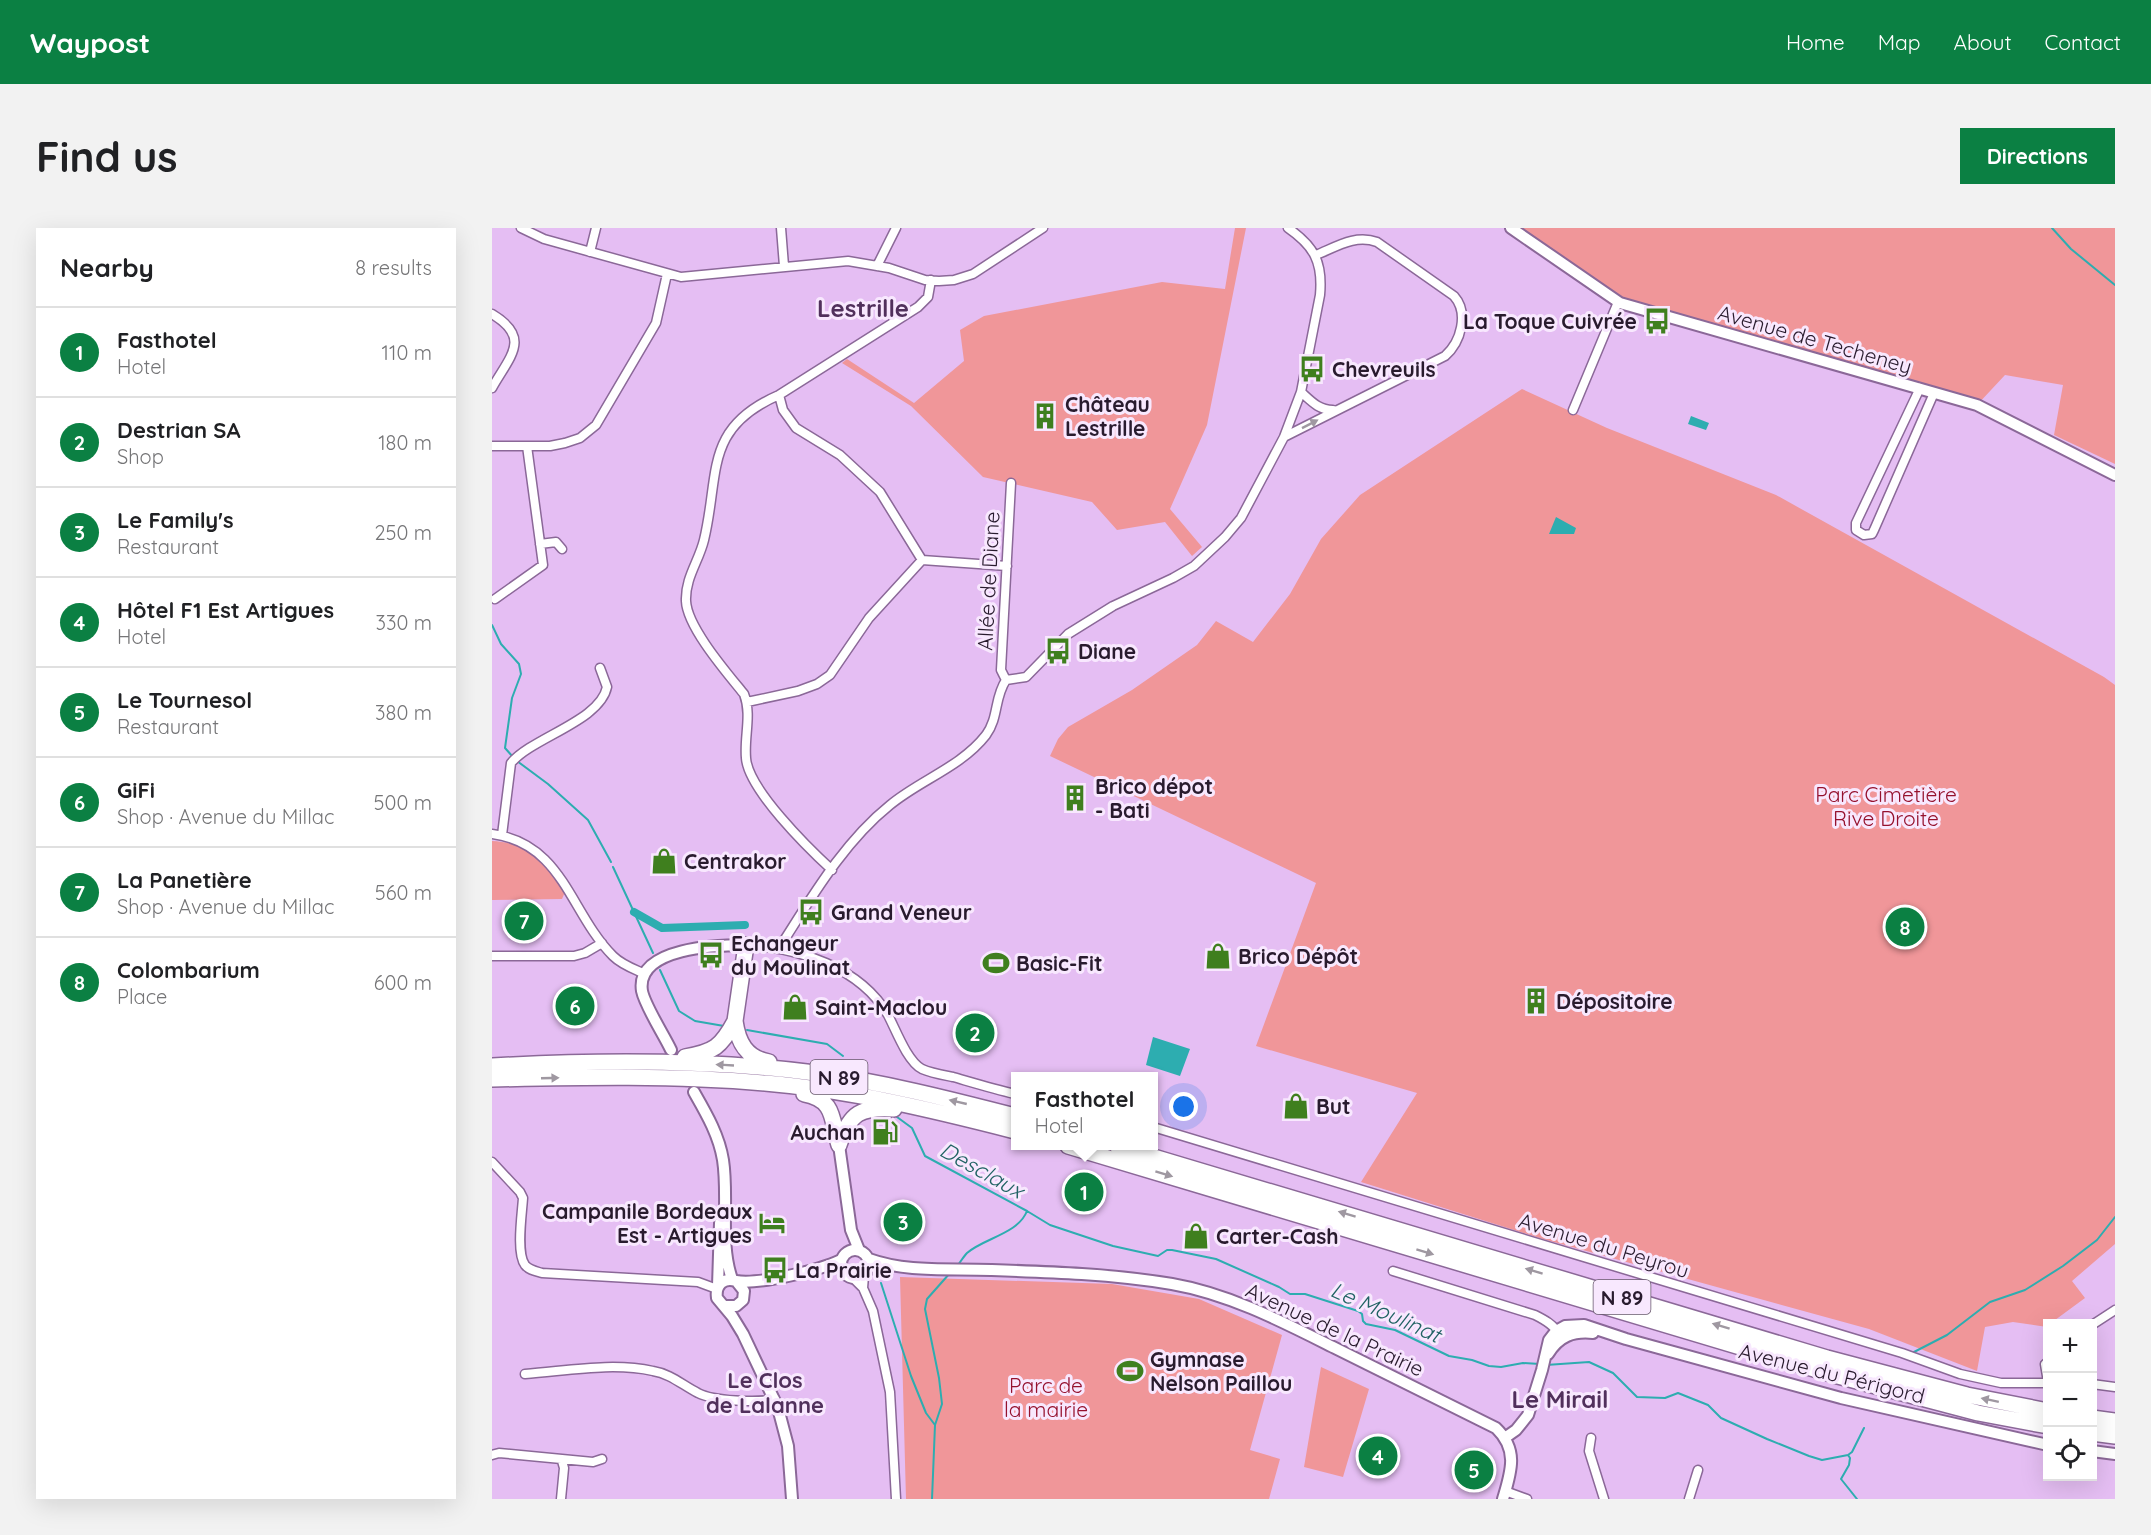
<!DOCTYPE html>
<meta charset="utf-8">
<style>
:root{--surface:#fff;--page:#f2f2f2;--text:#202124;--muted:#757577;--line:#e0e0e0;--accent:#0b8043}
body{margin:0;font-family:Quicksand,sans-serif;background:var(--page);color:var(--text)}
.controls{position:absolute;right:18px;bottom:18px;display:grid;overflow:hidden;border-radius:0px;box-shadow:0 6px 24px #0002}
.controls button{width:54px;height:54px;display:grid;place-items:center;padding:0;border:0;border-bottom:2px solid var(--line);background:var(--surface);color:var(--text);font:30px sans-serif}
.you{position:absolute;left:692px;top:879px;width:21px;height:21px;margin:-15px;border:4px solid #fff;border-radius:50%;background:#1a73e8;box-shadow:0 0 0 9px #1a73e833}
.badge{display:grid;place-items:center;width:39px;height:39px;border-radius:50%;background:var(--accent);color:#fff;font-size:20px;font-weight:700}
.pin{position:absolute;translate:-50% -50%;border:3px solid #fff;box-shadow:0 2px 6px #0006}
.popup{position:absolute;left:519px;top:844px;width:147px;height:78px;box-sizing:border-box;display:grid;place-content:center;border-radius:0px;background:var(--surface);filter:drop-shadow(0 2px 4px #0005);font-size:20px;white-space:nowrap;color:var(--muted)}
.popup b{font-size:22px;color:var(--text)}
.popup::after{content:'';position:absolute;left:50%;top:100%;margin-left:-12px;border:12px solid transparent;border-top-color:var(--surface)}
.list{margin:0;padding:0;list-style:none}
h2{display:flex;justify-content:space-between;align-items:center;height:78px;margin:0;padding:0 24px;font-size:26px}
h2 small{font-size:20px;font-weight:400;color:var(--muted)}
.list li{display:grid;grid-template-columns:39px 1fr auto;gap:18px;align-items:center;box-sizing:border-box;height:90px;padding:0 24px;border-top:2px solid var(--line)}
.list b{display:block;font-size:22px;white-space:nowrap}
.list p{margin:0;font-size:20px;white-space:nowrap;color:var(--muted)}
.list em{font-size:20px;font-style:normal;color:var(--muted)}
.icon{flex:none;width:33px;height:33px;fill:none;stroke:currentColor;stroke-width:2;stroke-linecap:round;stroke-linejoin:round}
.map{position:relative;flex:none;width:1623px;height:1271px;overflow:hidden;border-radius:0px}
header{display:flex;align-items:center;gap:36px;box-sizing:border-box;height:84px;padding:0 30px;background:var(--accent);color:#fff}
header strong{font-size:28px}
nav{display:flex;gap:33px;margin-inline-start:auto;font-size:21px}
.intro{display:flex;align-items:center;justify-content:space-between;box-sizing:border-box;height:144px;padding:0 36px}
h1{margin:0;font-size:42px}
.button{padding:15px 27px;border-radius:0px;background:var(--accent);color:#fff;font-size:21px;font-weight:700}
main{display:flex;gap:36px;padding:0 36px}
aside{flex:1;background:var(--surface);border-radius:0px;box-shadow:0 6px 24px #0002}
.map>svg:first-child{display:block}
.green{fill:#f09699}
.water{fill:#2dadb0}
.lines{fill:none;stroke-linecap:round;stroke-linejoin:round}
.stream{stroke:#2dadb0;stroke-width:2}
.canal{stroke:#2dadb0;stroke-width:8}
.tertiary-tunnel{stroke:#bf9dcc;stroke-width:10;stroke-dasharray:10 5;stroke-linecap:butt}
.minor-casing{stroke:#8b6898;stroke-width:11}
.tertiary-casing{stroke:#8b6898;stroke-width:14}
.trunk-casing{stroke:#8b6898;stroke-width:18}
.minor{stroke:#fff;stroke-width:8}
.tertiary{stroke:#fff;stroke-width:10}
.trunk{stroke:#fff;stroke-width:15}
.oneway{fill:#9f98a1}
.labels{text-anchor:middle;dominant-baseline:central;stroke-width:6;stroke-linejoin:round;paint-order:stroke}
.shield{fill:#f8e8fe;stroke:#67586c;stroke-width:1.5}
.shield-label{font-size:20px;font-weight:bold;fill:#291b2e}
.poi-label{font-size:21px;font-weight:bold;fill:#291b2e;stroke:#f8e8fe;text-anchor:start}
.street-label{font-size:21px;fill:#291b2e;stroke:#f8e8fe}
.park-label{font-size:21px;fill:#95112e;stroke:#f8e8fe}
.water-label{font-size:22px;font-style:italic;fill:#216364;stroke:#f8e8fe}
.neighbourhood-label{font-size:22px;font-weight:bold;fill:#51305c;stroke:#f8e8fe}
.quarter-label{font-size:24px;font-weight:bold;fill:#51305c;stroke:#f8e8fe}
</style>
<header>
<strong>Waypost</strong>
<nav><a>Home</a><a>Map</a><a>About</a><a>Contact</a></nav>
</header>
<div class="intro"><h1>Find us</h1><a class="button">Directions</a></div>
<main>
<aside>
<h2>Nearby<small>8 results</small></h2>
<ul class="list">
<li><span class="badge">1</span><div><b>Fasthotel</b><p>Hotel</p></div><em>110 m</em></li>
<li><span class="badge">2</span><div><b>Destrian SA</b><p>Shop</p></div><em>180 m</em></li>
<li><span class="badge">3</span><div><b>Le Family's</b><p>Restaurant</p></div><em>250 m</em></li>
<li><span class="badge">4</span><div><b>Hôtel F1 Est Artigues</b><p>Hotel</p></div><em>330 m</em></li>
<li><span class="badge">5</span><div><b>Le Tournesol</b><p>Restaurant</p></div><em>380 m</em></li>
<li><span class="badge">6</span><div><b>GiFi</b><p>Shop · Avenue du Millac</p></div><em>500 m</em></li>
<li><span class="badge">7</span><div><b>La Panetière</b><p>Shop · Avenue du Millac</p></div><em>560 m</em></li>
<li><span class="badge">8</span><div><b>Colombarium</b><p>Place</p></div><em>600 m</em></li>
</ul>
</aside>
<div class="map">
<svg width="1623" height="1271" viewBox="0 0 1623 1271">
<rect width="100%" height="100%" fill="#e5bef3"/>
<path class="green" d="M743,0H754L715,197L678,281L710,319L700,328L673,294L625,302L600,274L491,249L419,178L350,135L355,131L422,175L472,133L468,102L492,88L670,54L733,61Z
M1019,0H1623V236L1562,207L1571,157L1513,147L1485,177L1128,75Z
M1030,161L1115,200L1284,267L1612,449L1623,457V1016L1580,1053L1593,1070L1559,1095L1556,1096L1555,1099L1521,1094L1493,1099L1485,1143L1377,1101L1051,1011L869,954L925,865L764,818L824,655L558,528L566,511L576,499L640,462L705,417L724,393L761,414L798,366L829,311L868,267Z
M0,613C40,615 51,635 73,664L70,671L0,672Z
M408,1049L620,1056L707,1071L790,1107L758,1222L788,1231L777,1271H414Z
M829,1139L877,1161L851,1249L812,1239Z"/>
<path class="water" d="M1199,188L1217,195L1214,202L1196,196Z
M1064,289L1084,300L1082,306H1057Z
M661,809L698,821L688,848L654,837Z"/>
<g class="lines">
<path class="stream" d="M1560,0L1579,21L1623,57
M0,397L9,416L27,436L29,446L20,470L13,520L21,529
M25,533L56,556L96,592L119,634
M121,639L161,725
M168,742L187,783L203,793L232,798
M255,802L335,816L351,828
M405,889L420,900L433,928L535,983C526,1006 492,1010 475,1025C472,1028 469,1033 466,1037
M535,983L558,997L621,1018L666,1028L675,1022H680L724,1031L787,1059L798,1066H813L866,1083L870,1086L871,1093L874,1096L903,1102L957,1128L980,1132L997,1138L1009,1139L1031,1135L1048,1136
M389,1055L419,1148L434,1185L443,1197
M1422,1124L1455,1107L1498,1074L1533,1062L1571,1038L1605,1012L1623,989
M1054,1137L1097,1134L1121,1145L1145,1169L1173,1170L1186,1165L1216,1177L1229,1190L1275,1211L1317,1228L1330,1232L1356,1227
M1356,1227L1358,1230L1357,1237L1349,1251L1365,1271
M1356,1227L1360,1224L1372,1200
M440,1271L443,1197L450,1176L447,1150L433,1081L435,1071L458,1045"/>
<path class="canal" d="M142,684L170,700L253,697"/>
<path class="tertiary-tunnel" d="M179,822L202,864"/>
<g class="minor-casing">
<path id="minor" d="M29,0L52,11L189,49L356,33L397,40L433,52L447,53L462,52L481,46L551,0
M289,0L292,38
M98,24L104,0
M385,38L404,0
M0,86C40,110 18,128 0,160
M1428,160L1364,295V302L1372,307L1380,306L1382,302L1442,165
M809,164C820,174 827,182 841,182
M287,167L291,182L304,200L348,227L388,264L430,332L515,338
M1081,182L1126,74
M792,209L953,128C969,114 977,85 962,68L885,14C863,6 844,19 824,27
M0,218H58L73,215L88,210L104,197L164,95L175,46
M48,316L64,314L70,321
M3,371L51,337L35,218
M514,452L509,442L519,255
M255,474L306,463L325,456L338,447L377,390L430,332
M0,606C71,615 78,685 121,728C130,737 142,741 153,746
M10,607L19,535C41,509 108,493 115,459L108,440
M340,642C316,620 256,561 254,530C252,508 260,487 252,466C235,445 195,399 194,373C193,350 207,333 212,312C228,246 211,200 287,167L426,79L436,69L439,52
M254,717C307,720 368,739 396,787C404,802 415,833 430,841C439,845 451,847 461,849C482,855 502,861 523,866
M289,721L291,714C321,667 353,613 398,577C428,552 469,539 494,507C507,489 502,470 514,452L534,449L576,406L621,378L681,350L702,338L733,309L749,290L792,209L809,164L828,67C831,34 822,18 796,0
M0,728H82L93,725L110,715
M661,899L1410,1125L1468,1146L1509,1155H1556
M0,934L28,964L31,970C30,986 24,1025 33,1037C37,1042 43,1043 50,1045L206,1054L225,1061
M901,1043L1043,1087C1051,1091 1063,1097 1066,1106
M372,1048L371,1060L381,1083L398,1164L404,1271
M362,1051L371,1060
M1600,1097L1623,1082
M1556,1134L1553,1136L1556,1154
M33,1146C75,1143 120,1134 161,1143C179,1146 190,1157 206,1165C221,1173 266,1175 283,1171
M1600,1156L1623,1159
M1099,1210L1097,1223L1112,1271
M0,1227L7,1225L101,1234L110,1231
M1013,1263L1035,1271
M69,1271L72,1240L70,1233
M1197,1271L1206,1242"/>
</g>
<g class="tertiary-casing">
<path id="tertiary" d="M1019,0L1128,75L1485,177L1623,247
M179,822C172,807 153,778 150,763C143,719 227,717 254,717
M202,864C214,885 227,907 231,932C237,970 227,1015 240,1051
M347,917L359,1002L367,1022
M349 1036a14 14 0 1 1 28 0a14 14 0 1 1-28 0Z
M377,1031C416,1045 458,1040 499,1042C559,1044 620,1046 680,1056C738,1066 793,1095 845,1121C898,1147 951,1174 1004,1200C1027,1222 1019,1244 1011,1271
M244,1053C267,1057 328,1042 349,1032
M226,1058L228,995
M232,1078H244L251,1072L252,1063L244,1053C232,1049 223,1057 225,1070L240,1088L251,1106L286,1180L296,1218L300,1271
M1056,1126C1067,1108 1081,1103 1101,1105
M1014,1209L1024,1202L1036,1187L1050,1142L1057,1112L1064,1103L1073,1098L1092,1097L1134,1111L1349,1170L1556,1217
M1600,1223L1623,1226"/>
</g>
<g class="trunk-casing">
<path id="trunk" d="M254,717L243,793C246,814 254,830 277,834
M193,829C222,824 229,819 243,793
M0,838C107,832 216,831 323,845C390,854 457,871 523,888
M0,851C91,849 182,847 273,855C358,862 441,882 523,903
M312,866C344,872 339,892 347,917
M347,917C358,884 369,879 402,881
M576,918L1342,1147L1486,1185L1556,1198
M625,918L1335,1130L1475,1167L1556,1183
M1600,1190L1623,1193
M1600,1205L1623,1208"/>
</g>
<use href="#minor" class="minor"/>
<use href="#tertiary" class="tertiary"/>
<use href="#trunk" class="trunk"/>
</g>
<defs><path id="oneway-solid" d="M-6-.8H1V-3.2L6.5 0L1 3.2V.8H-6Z" transform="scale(1.5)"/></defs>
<g class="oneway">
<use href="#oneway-solid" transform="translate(818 196) rotate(-27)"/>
<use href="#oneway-solid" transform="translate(233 837) rotate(-177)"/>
<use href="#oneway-solid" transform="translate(58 850) rotate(-2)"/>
<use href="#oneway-solid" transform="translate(466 874) rotate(-167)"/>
<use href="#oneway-solid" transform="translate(672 946) rotate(17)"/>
<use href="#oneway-solid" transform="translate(855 986) rotate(-163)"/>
<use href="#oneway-solid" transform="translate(933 1024) rotate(17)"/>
<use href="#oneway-solid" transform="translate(1042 1043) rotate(-163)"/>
<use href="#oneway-solid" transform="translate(1229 1098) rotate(-163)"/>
<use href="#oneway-solid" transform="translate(1498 1172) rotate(-168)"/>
</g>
<defs>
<g id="bus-bare" transform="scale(2.07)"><path d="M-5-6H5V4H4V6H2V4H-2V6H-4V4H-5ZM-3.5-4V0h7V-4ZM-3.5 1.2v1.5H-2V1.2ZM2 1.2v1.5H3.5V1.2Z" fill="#3f7f1e" stroke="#f8e8fe" stroke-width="2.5" paint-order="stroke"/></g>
<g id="building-bare" transform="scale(2.07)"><path d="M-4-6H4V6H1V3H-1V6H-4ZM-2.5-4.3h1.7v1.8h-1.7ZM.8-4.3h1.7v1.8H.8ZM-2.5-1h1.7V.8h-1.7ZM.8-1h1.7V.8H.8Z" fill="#3f7f1e" stroke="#f8e8fe" stroke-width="2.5" paint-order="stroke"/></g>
<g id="shop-bare" transform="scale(2.07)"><path d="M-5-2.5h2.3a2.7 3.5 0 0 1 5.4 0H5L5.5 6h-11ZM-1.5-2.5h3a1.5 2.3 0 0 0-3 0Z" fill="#3f7f1e" stroke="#f8e8fe" stroke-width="2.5" paint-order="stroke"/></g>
<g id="stadium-bare" transform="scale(2.07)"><path d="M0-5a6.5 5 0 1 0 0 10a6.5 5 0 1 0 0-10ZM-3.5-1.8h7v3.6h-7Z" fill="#3f7f1e" stroke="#f8e8fe" stroke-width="2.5" paint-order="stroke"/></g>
<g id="fuel-bare" transform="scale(2.07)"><path d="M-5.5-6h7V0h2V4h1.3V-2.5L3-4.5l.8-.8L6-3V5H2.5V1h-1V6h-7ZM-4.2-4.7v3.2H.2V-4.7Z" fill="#3f7f1e" stroke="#f8e8fe" stroke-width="2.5" paint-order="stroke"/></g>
<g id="hotel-bare" transform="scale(2.07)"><path d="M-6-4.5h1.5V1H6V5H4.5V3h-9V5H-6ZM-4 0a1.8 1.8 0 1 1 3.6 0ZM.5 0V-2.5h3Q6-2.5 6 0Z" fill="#3f7f1e" stroke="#f8e8fe" stroke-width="2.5" paint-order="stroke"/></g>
</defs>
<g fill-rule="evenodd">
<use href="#bus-bare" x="1165" y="93"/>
<use href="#bus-bare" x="820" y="141"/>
<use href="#building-bare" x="553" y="188"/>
<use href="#bus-bare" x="566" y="423"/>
<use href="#building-bare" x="583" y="570"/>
<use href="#shop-bare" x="172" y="633"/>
<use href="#bus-bare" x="319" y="684"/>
<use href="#bus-bare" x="219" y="727"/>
<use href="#shop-bare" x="726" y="728"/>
<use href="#stadium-bare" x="504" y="735"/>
<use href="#building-bare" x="1044" y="773"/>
<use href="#shop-bare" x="303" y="779"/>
<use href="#shop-bare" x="804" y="878"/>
<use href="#fuel-bare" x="393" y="904"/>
<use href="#hotel-bare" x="280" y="995"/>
<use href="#shop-bare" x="704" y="1008"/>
<use href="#bus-bare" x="283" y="1042"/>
<use href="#stadium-bare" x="638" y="1143"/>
</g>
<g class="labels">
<g class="shield">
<rect x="318.5" y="832" width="57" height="34" rx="4.5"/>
<rect x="1101.5" y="1052" width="57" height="34" rx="4.5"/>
</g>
<g class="shield-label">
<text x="347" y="849">N 89</text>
<text x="1130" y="1069">N 89</text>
</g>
<g class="poi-label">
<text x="1145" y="93" text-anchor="end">La Toque Cuivrée</text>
<text x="840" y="141">Chevreuils</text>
<text x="573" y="176">Château<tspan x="573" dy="24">Lestrille</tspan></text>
<text x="586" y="423">Diane</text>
<text x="603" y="558">Brico dépot<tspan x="603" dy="24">- Bati</tspan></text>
<text x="192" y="633">Centrakor</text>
<text x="339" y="684">Grand Veneur</text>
<text x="239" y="715">Echangeur<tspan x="239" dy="24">du Moulinat</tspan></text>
<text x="746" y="728">Brico Dépôt</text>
<text x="524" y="735">Basic-Fit</text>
<text x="1064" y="773">Dépositoire</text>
<text x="323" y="779">Saint-Maclou</text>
<text x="824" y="878">But</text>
<text x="373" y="904" text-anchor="end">Auchan</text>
<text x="260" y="983" text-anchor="end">Campanile Bordeaux<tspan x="260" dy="24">Est - Artigues</tspan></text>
<text x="724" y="1008">Carter-Cash</text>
<text x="303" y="1042">La Prairie</text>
<text x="658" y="1131">Gymnase<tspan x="658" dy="24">Nelson Paillou</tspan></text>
</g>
<g class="street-label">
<text transform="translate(1323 111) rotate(16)">Avenue de Techeney</text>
<text transform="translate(496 353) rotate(-87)">Allée de Diane</text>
<text transform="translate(1112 1017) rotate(17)">Avenue du Peyrou</text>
<text transform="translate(843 1101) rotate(25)">Avenue de la Prairie</text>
<text transform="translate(1340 1145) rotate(14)">Avenue du Périgord</text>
</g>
<g class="park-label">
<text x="1394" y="566">Parc Cimetière<tspan x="1394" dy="24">Rive Droite</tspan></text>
<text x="554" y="1157">Parc de<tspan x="554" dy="24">la mairie</tspan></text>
</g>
<g class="water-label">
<text transform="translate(490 942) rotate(29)">Desclaux</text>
<text transform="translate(894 1084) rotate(24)">Le Moulinat</text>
</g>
<g class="neighbourhood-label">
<text x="273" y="1152">Le Clos<tspan x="273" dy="25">de Lalanne</tspan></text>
</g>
<g class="quarter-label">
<text x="371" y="80">Lestrille</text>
<text x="1068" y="1171">Le Mirail</text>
</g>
</g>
</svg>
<div class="controls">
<button>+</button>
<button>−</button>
<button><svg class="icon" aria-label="locate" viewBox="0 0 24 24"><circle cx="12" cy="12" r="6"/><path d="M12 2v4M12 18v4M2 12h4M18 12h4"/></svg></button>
</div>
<div class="you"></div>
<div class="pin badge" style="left:592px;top:964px">1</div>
<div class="popup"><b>Fasthotel</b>Hotel</div>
<div class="pin badge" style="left:483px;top:805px">2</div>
<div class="pin badge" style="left:411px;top:994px">3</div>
<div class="pin badge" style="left:886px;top:1228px">4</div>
<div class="pin badge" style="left:982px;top:1242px">5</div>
<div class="pin badge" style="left:83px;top:778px">6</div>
<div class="pin badge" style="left:32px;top:693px">7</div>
<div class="pin badge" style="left:1413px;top:699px">8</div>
</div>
</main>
